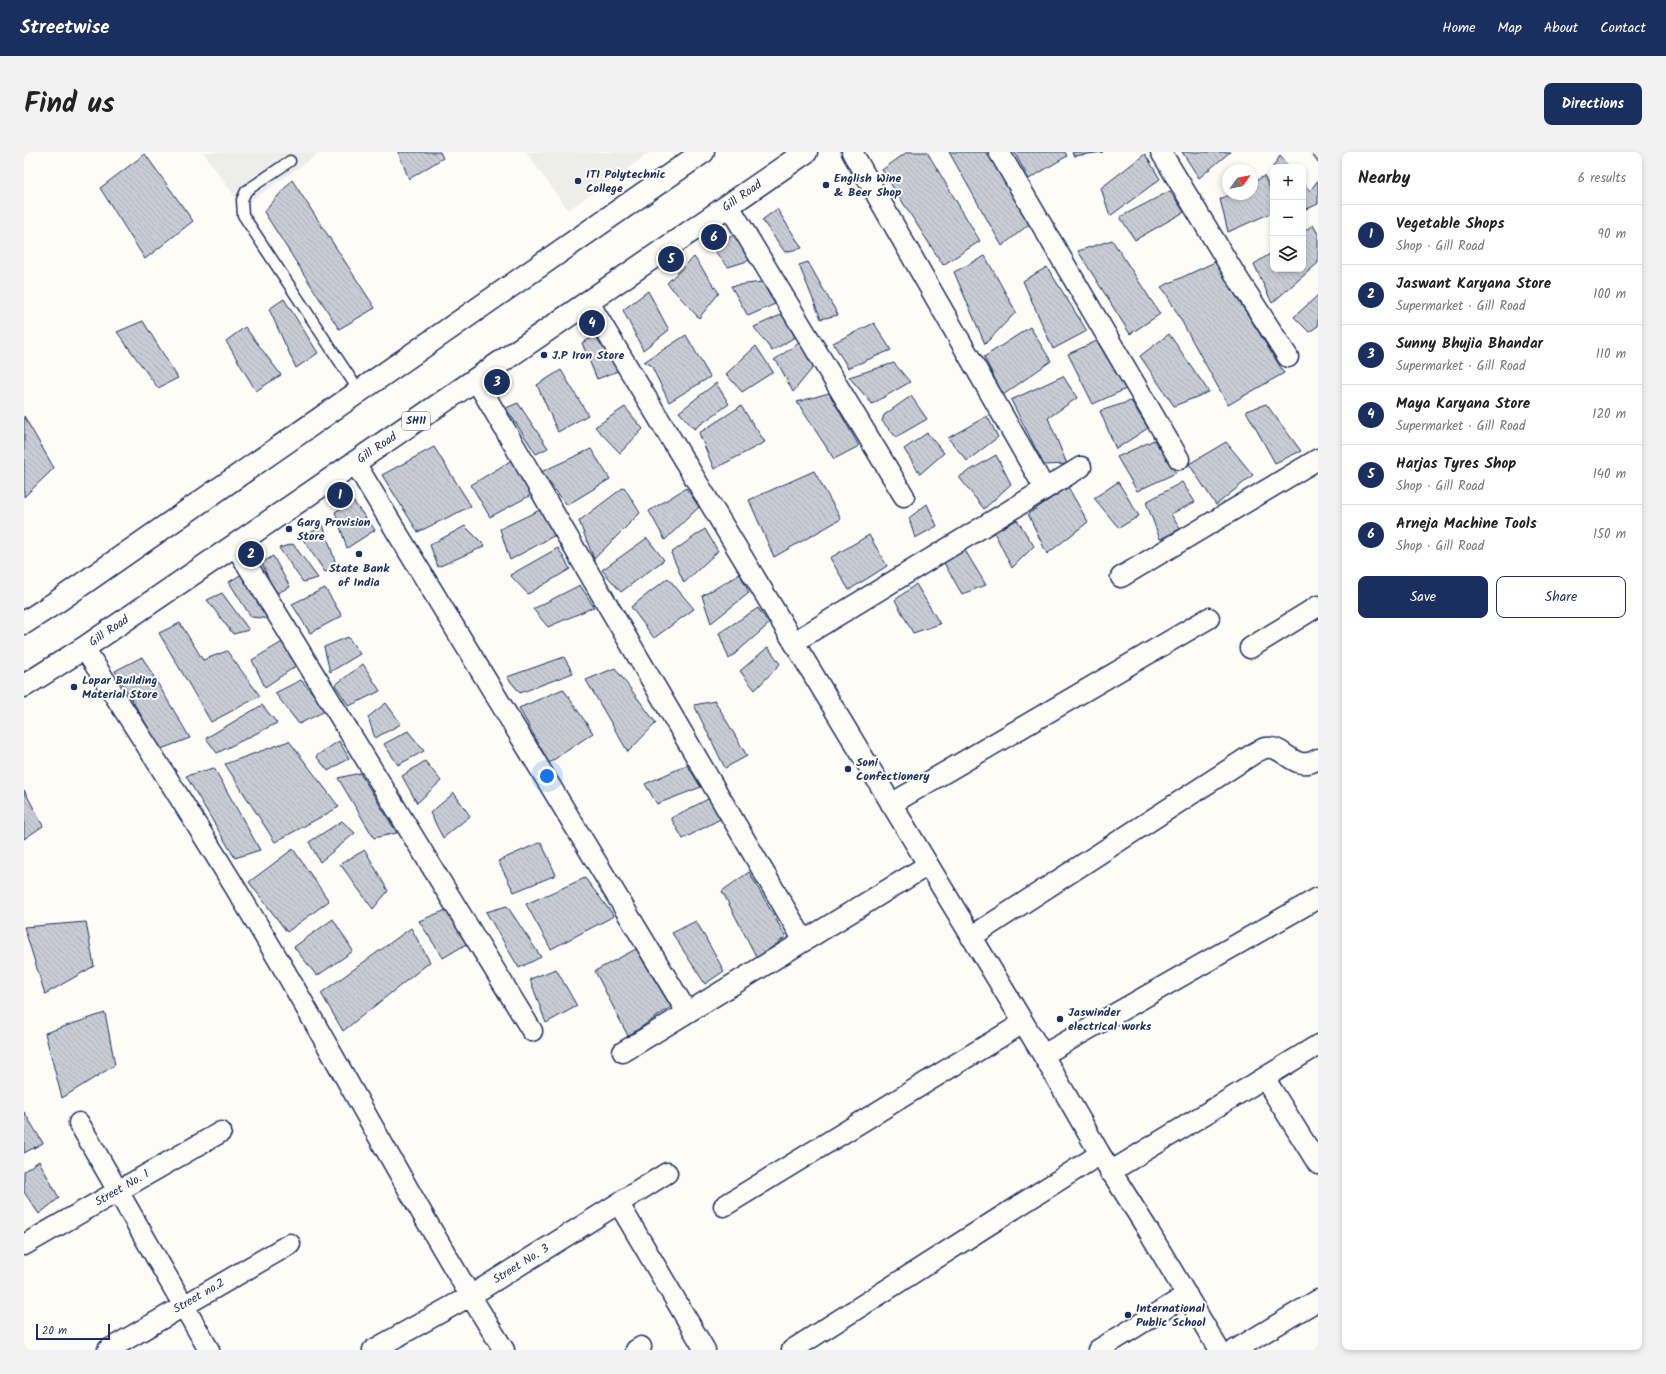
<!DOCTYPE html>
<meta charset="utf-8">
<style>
:root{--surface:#fff;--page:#f2f2f2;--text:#222;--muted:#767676;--line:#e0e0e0;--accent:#1b2f5e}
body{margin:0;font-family:Kalam,sans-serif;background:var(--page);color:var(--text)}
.controls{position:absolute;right:12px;top:12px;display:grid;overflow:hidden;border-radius:8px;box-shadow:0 2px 6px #0003}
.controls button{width:36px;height:36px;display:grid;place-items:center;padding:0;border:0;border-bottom:1px solid var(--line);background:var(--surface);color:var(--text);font:20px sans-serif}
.compass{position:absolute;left:1198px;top:12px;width:36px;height:36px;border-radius:50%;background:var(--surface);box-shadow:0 2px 6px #0003;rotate:57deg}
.scale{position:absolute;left:12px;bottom:10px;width:74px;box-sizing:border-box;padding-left:4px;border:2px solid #1b2f5e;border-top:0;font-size:11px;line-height:14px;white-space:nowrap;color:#1b2f5e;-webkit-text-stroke:3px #fdfcf7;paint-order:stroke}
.you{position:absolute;left:523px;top:624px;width:14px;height:14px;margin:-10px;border:3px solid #fff;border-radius:50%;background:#1a73e8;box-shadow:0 0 0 6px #1a73e833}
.badge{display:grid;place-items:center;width:26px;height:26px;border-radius:50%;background:var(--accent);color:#fff;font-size:13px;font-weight:700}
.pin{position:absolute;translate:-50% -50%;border:2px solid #fff;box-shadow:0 1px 4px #0006}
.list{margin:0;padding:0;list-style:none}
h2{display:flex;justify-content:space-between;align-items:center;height:52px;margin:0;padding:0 16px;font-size:17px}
h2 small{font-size:13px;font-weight:400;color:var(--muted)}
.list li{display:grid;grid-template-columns:26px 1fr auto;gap:12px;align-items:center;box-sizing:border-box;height:60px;padding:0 16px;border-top:1px solid var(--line)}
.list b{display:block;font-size:15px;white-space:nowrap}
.list p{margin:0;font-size:13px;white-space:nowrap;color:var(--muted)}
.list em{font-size:13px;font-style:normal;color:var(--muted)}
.actions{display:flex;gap:8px;padding:12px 16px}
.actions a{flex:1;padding:9px 0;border:1px solid var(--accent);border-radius:8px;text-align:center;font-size:14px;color:var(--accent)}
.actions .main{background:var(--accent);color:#fff}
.icon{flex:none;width:22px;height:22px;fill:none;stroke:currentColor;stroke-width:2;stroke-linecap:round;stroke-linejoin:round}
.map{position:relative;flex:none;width:1294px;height:1198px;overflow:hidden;border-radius:8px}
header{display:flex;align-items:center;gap:24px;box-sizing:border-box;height:56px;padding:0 20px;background:var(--accent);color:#fff}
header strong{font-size:19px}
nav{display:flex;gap:22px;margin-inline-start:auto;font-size:14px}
.intro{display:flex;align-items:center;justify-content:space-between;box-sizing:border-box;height:96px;padding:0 24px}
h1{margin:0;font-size:28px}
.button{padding:10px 18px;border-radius:8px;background:var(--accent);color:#fff;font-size:14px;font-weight:700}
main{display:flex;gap:24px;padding:0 24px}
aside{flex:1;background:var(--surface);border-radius:8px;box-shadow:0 2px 6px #0003}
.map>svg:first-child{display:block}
.built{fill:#edeeec}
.building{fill:url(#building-back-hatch);stroke:#1b2f5e}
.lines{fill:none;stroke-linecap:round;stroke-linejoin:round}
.service-casing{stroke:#1b2f5e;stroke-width:13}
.minor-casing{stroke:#1b2f5e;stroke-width:23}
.primary-casing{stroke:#1b2f5e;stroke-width:25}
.service{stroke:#fdfcf7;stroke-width:10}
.minor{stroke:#fdfcf7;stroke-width:20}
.primary{stroke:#fdfcf7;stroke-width:22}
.poi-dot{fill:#1b2f5e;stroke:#fdfcf7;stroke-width:1.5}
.labels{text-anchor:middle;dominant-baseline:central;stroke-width:4;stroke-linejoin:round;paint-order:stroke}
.shield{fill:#fdfcf7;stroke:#5f6c8c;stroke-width:1}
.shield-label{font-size:11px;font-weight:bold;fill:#1b2f5e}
.poi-label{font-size:12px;font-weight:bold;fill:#1b2f5e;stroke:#fdfcf7;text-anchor:start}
.street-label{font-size:12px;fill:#1b2f5e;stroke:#fdfcf7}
</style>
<header>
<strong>Streetwise</strong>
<nav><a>Home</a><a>Map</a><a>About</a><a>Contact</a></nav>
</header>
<div class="intro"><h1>Find us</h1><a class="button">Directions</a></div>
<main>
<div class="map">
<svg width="1294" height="1198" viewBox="0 0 1294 1198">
<defs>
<pattern id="building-back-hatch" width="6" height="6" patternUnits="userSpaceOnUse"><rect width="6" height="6" fill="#c9ccd3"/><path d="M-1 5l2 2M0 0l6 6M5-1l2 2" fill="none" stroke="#acb0b8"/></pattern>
</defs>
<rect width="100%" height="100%" fill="#fdfcf7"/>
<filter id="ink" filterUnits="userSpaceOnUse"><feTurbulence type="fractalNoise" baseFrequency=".025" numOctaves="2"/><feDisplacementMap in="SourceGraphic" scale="8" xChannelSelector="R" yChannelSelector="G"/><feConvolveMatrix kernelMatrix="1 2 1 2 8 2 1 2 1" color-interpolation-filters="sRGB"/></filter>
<g filter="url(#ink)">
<path class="built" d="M179,0H297L218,55Z
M502,0H627L544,58Z"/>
<path class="building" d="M374,0H416L419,6L385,27Z
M883,0H903L956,89L919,113L858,18Z
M925,0H962L1009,69L978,94Z
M990,0H1041L1043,4L1005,27Z
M1048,0H1079L1050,4Z
M1158,0H1206L1175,26Z
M1287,0H1294V11Z
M121,2L169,69L121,107L76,36Z
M1121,2L1136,27L1086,64L1077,36Z
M1256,4L1265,15H1249Z
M1240,24L1249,43V60L1204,80L1196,47L1207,42H1228V31Z
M268,28L351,156L315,177L240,60Z
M1294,28V52L1283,57L1279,53V31L1286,39Z
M1146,39L1160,60L1111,88L1096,65Z
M753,57L778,96L761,100L738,68Z
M1289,73L1294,82V111L1248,151L1230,112L1249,100V117H1279V80Z
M713,81L730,107L704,115L688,96Z
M1088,88L1136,162L1106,182L1054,99Z
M961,104L992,160L961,192L930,120Z
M670,105L695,141L675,166L643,131Z
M784,110L814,163L797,167L775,113Z
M1191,110L1260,221L1204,253L1142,141L1137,135Z
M1023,115L1063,179L1029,197L999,129Z
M738,130L751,152L724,164L707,134Z
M624,139L645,178L619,198L599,158Z
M1294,143V174L1285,180L1270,165Z
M260,147L294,201L272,216L245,157Z
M759,162L771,185L748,199L730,175Z
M119,169L154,226L134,236L93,180Z
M850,171L867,198L824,216L809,191Z
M221,175L257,223L232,239L202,189Z
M1006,175L1027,209L979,243L960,205Z
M1145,182L1185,240L1150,254L1116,204Z
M573,183L594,219L573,227L558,191Z
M662,183L686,225L645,250L627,213L620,210Z
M1073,189L1102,237L1069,252L1044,202Z
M775,191L791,213L769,240L754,211L750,208Z
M732,194L749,220L718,240L702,222Z
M870,211L886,230L848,252L825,225Z
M537,218L564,263L534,280L513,233Z
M1039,224L1053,246L1024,266L1043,312L1020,313L987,248Z
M692,231L705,252L670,277L655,260Z
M805,241L835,294L810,307L773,250Z
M887,244L903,267L872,285L858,269L860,263Z
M1107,249L1124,276L1092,297L1076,259Z
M494,251L524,296L512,302L482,256Z
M1242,252L1277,299L1251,311L1222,259Z
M717,254L741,290L690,317L675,281Z
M601,255L619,277L596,301L571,275Z
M0,264L30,316L0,345Z
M963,264L974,285L943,309L924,286Z
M903,281L920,301L896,322L880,297Z
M1130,288L1152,321L1113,339L1093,305Z
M1202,290L1229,323L1192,353L1165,312Z
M410,295L447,354L394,380L358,323Z
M567,297L586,327L543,353L517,320Z
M972,303L987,332L960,357L935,325Z
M488,308L509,342L466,365L447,333Z
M790,319L817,367L750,405L725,348Z
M1094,330L1115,364L1095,376L1070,346Z
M1158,330L1171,350L1147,362L1156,377L1136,387L1122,350Z
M600,335L616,361L570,407L555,369Z
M1044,335L1064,370L1023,402L1004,362Z
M662,336L675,355L641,388L625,359Z
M329,349L351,378L323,396L311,360Z
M903,352L913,374L891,386L885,366Z
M522,355L533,382L486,408L476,377Z
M993,368L1010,394L988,416L970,380Z
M299,373L313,415L301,420L278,386Z
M441,374L461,394L414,415L406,393Z
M681,377L694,399L660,431L647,401Z
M845,383L863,414L825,438L806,406Z
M623,386L640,408L597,440L578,418Z
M269,392L294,426L279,430L255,396Z
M939,395L962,433L938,442L920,411Z
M534,396L546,417L504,442L486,423Z
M249,404L266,435L251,442L238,411Z
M221,420L249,467L227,465L205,430Z
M716,422L725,441L687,471L678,444Z
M644,426L670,457L630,486L607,455Z
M892,432L916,472L889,481L871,448Z
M556,433L570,455L524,475L509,457Z
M301,436L318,464L286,481L268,452Z
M198,441L225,478L209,482L183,448Z
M734,456L745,472L705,507L695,481Z
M156,471L179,508L203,499L236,544L187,570L135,481Z
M324,485L336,502L306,520L300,495Z
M260,489L275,512L241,535L228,508Z
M744,495L756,512L731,538L716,519Z
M118,505L166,586L137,597L91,519Z
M540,505L549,521L496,541L483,525Z
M339,512L356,539L325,554L311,533Z
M591,516L632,571L604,600L562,528Z
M277,528L303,558L275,572L251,541Z
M539,537L569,581L525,611L495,556Z
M691,549L723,604L701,616L670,553Z
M362,551L377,572L351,586L344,565Z
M238,553L253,571L193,601L182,586Z
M384,579L400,599L374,613L360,592Z
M265,589L315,655L251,690L201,612Z
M315,589L325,606L304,619L292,604Z
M401,609L417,629L393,651L378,624Z
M663,613L677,635L633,652L621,632Z
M190,616L236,698L211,706L162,624Z
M336,621L373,681L350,686L314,626Z
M0,638L19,674L0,687Z
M430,641L446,664L419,686L406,661Z
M686,646L700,665L659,687L647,666Z
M318,669L331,681L296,710L285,690Z
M517,690L532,723L490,740L474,709Z
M269,697L305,749L263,780L225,730Z
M341,698L364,739L349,757L316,712Z
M725,720L762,785L733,806L698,739Z
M561,726L590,764L527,797L502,752Z
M483,754L517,805L495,816L462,760Z
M422,758L444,791L419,806L395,769Z
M309,767L329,799L293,824L270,795Z
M672,769L700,819L681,832L648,781Z
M62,770L70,814L21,842L0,775Z
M387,776L406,810L319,879L297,841Z
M612,797L647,855L604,884L571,819Z
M532,817L553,854L522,871L506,827Z
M81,861L91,913L38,946L21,881Z
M0,960L19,991L0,1001Z
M15,1009L35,1046L15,1062L0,1040V1019Z"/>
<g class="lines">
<g class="service-casing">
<path id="service" d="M266,9L222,39L218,48L219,63L335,239"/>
</g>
<g class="minor-casing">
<path id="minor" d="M828,0L1021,337
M975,0L1155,307
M1137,0L1209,119L1264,205
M705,54L880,344
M565,151L1019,903L1294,746
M452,228L780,789
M331,311L663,860
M211,393L508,879
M1097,425L1294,307
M770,490L1057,315
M60,496C128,601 195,706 258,814C332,942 401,1073 480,1198
M1226,496L1294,454
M867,652L1185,466
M947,785L1232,600C1235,599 1238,597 1241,596C1261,592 1269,622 1294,607
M599,900L904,713
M1019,903L1076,1002L1124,1078L1195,1198
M1241,927L1294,1012
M55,971L185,1198
M1086,1020L1294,893
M595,1052L681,1198
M700,1054L999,871
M0,1093L197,980
M84,1198L266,1092
M349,1198L446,1144L643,1021
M612,1198L617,1195
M768,1198L1076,1002
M1074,1198L1163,1143
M1211,1198L1294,1148"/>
</g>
<g class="primary-casing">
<path id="primary" d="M0,471L34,449L679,0
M0,534L60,496L211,393L782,0"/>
</g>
<use href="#service" class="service"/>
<use href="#minor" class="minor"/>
<use href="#primary" class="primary"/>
</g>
</g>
<g class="poi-dot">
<circle cx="554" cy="29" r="4"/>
<circle cx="802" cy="33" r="4"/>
<circle cx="520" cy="203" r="4"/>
<circle cx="265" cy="377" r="4"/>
<circle cx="335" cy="402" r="4"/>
<circle cx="50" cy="535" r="4"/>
<circle cx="824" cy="617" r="4"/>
<circle cx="1036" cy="867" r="4"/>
<circle cx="1104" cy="1163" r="4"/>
</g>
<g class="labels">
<rect class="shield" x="378" y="260" width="28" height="18" rx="3"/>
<g class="shield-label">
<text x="392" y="269">SH11</text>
</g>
<g class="poi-label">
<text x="562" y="22">ITI Polytechnic<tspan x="562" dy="14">College</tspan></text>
<text x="810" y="26">English Wine<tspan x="810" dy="14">&amp; Beer Shop</tspan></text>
<text x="528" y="203">J.P Iron Store</text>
<text x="273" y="370">Garg Provision<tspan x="273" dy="14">Store</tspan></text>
<text x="335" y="416" text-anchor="middle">State Bank<tspan x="335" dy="14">of India</tspan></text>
<text x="58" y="528">Lopar Building<tspan x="58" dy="14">Material Store</tspan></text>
<text x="832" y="610">Soni<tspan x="832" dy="14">Confectionery</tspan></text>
<text x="1044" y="860">Jaswinder<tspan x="1044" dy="14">electrical works</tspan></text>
<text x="1112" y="1156">International<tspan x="1112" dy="14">Public School</tspan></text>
</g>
<g class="street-label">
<text transform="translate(718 44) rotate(-35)">Gill Road</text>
<text transform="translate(353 296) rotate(-34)">Gill Road</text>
<text transform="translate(85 479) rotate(-34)">Gill Road</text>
<text transform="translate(98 1036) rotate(-30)">Street No. 1</text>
<text transform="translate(497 1112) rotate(-32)">Street No. 3</text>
<text transform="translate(175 1144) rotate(-30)">Street no.2</text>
</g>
</g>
</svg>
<div class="controls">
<button>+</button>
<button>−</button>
<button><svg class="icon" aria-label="layers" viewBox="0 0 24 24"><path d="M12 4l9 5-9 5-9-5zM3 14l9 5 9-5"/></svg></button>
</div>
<svg class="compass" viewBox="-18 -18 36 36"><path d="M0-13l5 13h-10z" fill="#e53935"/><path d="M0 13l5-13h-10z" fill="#767676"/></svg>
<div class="scale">20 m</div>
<div class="you"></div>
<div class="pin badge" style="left:316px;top:343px">1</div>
<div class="pin badge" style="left:227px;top:402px">2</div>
<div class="pin badge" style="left:473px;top:230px">3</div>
<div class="pin badge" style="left:568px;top:171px">4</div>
<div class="pin badge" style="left:647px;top:107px">5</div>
<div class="pin badge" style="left:690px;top:85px">6</div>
</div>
<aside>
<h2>Nearby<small>6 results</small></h2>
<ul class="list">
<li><span class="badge">1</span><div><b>Vegetable Shops</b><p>Shop · Gill Road</p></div><em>90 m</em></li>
<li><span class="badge">2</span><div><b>Jaswant Karyana Store</b><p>Supermarket · Gill Road</p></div><em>100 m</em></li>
<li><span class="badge">3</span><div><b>Sunny Bhujia Bhandar</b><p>Supermarket · Gill Road</p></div><em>110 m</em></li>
<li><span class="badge">4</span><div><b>Maya Karyana Store</b><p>Supermarket · Gill Road</p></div><em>120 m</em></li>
<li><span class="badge">5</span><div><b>Harjas Tyres Shop</b><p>Shop · Gill Road</p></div><em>140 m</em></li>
<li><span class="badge">6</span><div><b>Arneja Machine Tools</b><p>Shop · Gill Road</p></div><em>150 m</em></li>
</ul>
<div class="actions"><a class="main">Save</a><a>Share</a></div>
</aside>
</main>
